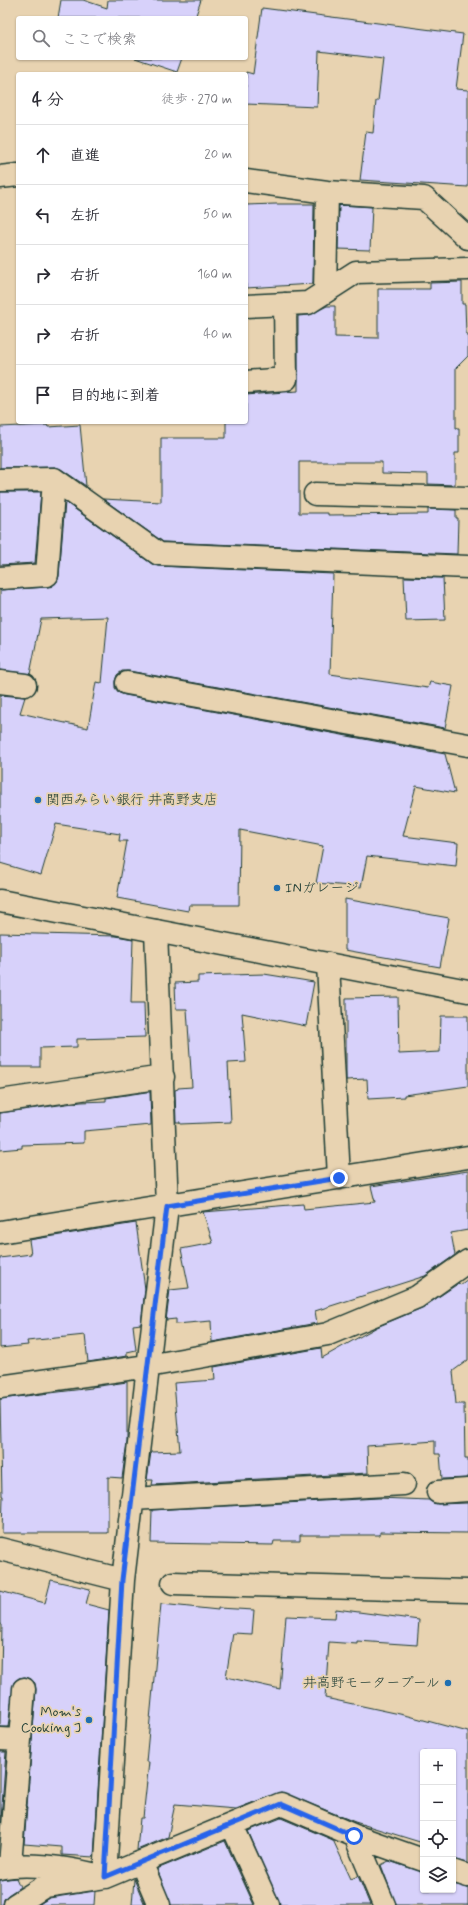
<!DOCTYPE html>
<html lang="ja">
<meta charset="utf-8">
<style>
:root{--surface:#fff;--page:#f7f7f7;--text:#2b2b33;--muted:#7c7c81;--line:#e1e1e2}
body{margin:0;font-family:Mynerve,"Klee One",sans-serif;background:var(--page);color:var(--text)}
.controls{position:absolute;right:12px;bottom:12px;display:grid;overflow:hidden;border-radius:4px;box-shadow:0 1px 3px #0004}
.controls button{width:36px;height:36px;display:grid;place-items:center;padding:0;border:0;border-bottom:1px solid var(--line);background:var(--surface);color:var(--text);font:20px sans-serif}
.stop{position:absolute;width:12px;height:12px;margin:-9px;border:3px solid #2563eb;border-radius:50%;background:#fff}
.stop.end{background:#2563eb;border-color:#fff;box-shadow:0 1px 4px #0008}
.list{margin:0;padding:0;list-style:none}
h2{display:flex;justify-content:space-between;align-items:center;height:52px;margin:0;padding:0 16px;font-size:17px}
h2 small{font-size:13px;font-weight:400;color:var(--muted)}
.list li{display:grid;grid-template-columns:26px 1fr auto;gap:12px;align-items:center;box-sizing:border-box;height:60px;padding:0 16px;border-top:1px solid var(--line)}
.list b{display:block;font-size:15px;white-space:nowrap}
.list em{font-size:13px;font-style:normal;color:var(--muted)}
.icon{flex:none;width:22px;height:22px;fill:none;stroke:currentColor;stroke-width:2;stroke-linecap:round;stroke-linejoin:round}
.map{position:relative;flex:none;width:468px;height:1905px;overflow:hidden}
.search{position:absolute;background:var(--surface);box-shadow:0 1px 3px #0004;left:16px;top:16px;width:232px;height:44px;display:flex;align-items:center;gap:10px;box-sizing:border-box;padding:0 14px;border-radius:4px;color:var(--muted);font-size:15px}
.panel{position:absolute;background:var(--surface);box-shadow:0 1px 3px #0004;left:16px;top:72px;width:232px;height:352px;border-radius:4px}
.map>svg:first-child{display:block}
.building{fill:#d7d1fa;stroke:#1f3d34}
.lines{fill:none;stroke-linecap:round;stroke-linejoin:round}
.street-casing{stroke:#1f3d34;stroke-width:25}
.secondary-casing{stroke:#1f3d34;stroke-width:25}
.street{stroke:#e8d3b1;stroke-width:22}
.secondary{stroke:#e8d3b1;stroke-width:22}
.route{stroke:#2563eb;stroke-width:5}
.poi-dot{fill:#1f6fb2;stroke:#e8d3b1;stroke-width:1.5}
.labels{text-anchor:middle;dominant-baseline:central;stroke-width:3.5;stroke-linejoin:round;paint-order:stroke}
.poi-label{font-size:14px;fill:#1f3d34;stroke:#e8d3b1;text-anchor:start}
</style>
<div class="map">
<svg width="468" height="1905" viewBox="0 0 468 1905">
<rect width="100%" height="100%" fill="#e8d3b1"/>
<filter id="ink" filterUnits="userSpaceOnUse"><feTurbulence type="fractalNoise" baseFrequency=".025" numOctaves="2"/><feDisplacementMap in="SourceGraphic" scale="8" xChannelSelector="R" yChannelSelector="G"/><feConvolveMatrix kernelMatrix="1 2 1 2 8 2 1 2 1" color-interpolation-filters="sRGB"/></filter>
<g filter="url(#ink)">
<path class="building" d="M61,0H83L107,8L108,0H201L195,18H58Z
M262,8L463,34L456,89L468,90V187L360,180L366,132L373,133L376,101H378L383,59L319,51L317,107L246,104V72L253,74Z
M135,58H182L177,72Z
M276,204H314L313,284L246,288V205Z
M339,205L372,207L370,250L338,249Z
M462,282V304H465L466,334H468V356L456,368V428H459V453H455V485L428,484V474L382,473V462H299V513H328V515L428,514V509L456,510V518H458L457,554L163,542L103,499L161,502V438H226V422H246V395L298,391V316L309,315L327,306H335V337L378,338V289H430V283Z
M47,425L48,427L80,425L86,486L61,469L55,467L0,468V427Z
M0,492H41L35,563L0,565Z
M65,502L152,564L158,566L333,574L330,674L428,688L430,682L453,686L445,728L129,671H122L117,675L115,681V688L119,693L125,695L445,754L455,793L416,786L403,836L458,843L456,866L367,856L361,887L316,883L323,846L240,830L239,905H189L188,911L117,898L127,841H119L120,834L56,824L41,875L0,863V695L25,697L20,713L88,728L96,682L102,683L108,617L41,619L30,674L0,670V590L48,587L57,582L59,576Z
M404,577L443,578L445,620L406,621Z
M345,899L449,918L440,967L345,950Z
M0,933L116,936L133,939L131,1003H144L145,1037L77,1039V1047L40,1048V1067H0Z
M264,974L314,982L306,1026L242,1013L246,1062L228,1063L231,1122L180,1124V1122H176L175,1090L178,1089V1088L192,1087L187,1009H176L175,983L198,982V976Z
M398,997L399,1054L440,1052L441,1016H468V1086L404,1095V1097L368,1099L367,1079L346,1080V998Z
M146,1092H150L151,1125L84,1131V1143L22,1145V1148L0,1150V1113L81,1102L106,1101V1098Z
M468,1171V1230L451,1233L455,1255L425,1276L315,1311L317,1323L212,1342L211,1321L176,1324V1319L166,1320L170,1290L189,1288L181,1249L213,1243L203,1212L303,1204L304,1209L375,1202L371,1186Z
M136,1223L145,1289L141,1324L133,1325L136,1350L127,1352V1356L88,1362L85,1335L27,1341L28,1345L0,1348V1258L31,1254L29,1240Z
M468,1279V1360L453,1371L456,1404H464L465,1459H468V1478L442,1479L440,1454H435V1441L367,1446L368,1473L152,1485L153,1480H147L151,1452L180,1451L174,1383L215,1380L214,1367L321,1348L322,1358L377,1327L422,1308L459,1283L460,1285Z
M127,1382V1442L122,1478L108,1477V1533H2L3,1496H2L0,1399L92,1388V1387Z
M379,1498L429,1500L433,1503L438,1504L468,1503V1533L380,1532V1535H300V1541H274L273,1545L151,1543L152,1510Z
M51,1580L90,1589L86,1604L109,1610L94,1857L62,1855V1847L24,1844L36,1690L35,1683L31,1679L25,1677L19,1678L14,1682L8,1727H0L2,1625L0,1624V1591L45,1603Z
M161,1604L218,1610V1608L254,1610L252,1634L233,1633L226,1677L280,1689L286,1616L335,1618L336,1609L419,1620L417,1645L357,1641V1644L329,1642L325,1698L409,1716L468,1732V1863L453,1859V1752H423V1843L355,1822L281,1792L236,1809L175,1804L168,1837L137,1850L140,1818H143L149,1762H146Z
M0,1752H6L0,1833Z
M281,1818L333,1840L351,1879L358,1876L370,1905H280L248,1831Z
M225,1841L254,1905H171L157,1869Z
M389,1861L423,1872V1890H453V1884L468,1888V1905H396L381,1865Z
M16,1878L20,1887L8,1895L4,1899L3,1905H0V1880Z
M134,1879L145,1905H132Z
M95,1891L94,1905H38L49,1898Z"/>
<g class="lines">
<g class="street-casing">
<path id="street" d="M0,177L18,175
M246,181L327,192L424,198L468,238
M325,292L327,192
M246,306L308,303L356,272L468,269
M246,382L286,379L285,304
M0,480L54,479L159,554L468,567
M315,494L468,498
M0,578L47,575L54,479
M0,682L25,685
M127,683L468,745
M328,964L339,1178
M0,1101L163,1077
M0,1232L468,1157
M0,1387L148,1366L328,1334L417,1297L468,1261
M438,1492L468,1490
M132,1499L404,1484
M0,1549L123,1580
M173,1583L468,1591
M0,1739L20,1740
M232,1825L268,1905
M355,1836L384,1905
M141,1862L159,1905
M10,1865L24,1689
M0,1868C26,1862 66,1868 92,1874
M453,1871L468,1876
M105,1877L123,1580L167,1206L156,931
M15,1905L45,1886L105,1877L281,1804L355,1836L423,1860"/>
</g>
<g class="secondary-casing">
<path id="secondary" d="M0,901L468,991"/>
</g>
<use href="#street" class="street"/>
<use href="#secondary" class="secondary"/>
</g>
</g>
<g class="lines" filter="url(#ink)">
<path class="route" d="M339,1178L167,1206L122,1580L105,1877L281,1804L354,1836"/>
</g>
<g class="poi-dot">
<circle cx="38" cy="800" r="4"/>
<circle cx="277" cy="888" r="4"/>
<circle cx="448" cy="1683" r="4"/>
<circle cx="89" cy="1720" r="4"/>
</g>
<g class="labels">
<g class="poi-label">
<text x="46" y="800">関西みらい銀行 井高野支店</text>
<text x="285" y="888">INガレージ</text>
<text x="440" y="1683" text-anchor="end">井高野モータープール</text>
<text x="81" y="1712" text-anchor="end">Mom's<tspan x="81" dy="16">Cooking J</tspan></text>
</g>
</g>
</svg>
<div class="controls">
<button>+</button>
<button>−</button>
<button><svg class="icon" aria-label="locate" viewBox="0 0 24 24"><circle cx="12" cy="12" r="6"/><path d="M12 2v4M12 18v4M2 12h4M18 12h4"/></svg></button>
<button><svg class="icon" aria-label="layers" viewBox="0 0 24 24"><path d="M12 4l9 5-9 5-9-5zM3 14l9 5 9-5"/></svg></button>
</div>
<div class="stop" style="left:354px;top:1836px"></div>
<div class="stop end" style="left:339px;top:1178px"></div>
<div class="search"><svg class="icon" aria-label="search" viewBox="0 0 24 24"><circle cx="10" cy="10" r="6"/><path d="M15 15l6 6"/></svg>ここで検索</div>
<section class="panel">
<h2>4 分<small>徒歩 · 270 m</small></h2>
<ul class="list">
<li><svg class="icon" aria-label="ahead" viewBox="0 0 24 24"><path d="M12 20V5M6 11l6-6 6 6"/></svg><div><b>直進</b></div><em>20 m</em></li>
<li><svg class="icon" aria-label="left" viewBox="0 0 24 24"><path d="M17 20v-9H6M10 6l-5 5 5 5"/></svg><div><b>左折</b></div><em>50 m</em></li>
<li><svg class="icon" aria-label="right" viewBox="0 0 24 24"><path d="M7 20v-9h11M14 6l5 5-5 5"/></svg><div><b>右折</b></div><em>160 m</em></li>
<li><svg class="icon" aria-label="right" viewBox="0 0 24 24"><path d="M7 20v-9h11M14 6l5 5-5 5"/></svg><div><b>右折</b></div><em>40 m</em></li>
<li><svg class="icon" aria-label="arrive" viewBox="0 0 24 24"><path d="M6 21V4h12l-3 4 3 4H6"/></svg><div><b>目的地に到着</b></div></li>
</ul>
</section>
</div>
